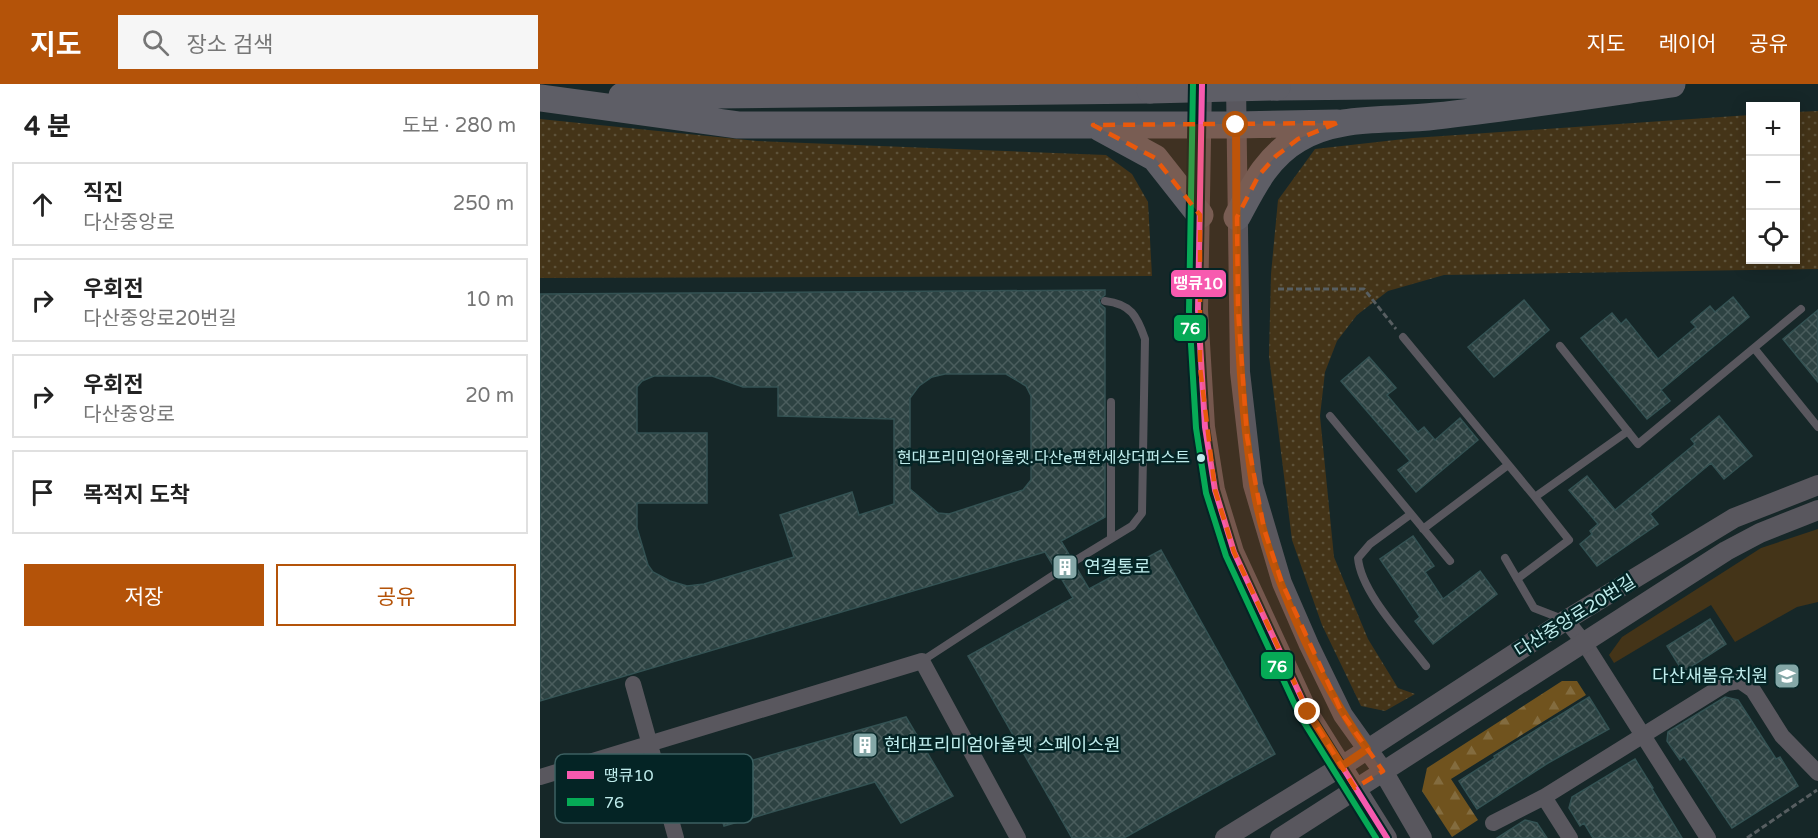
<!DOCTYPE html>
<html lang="ko">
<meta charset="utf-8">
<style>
:root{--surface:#fff;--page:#f6f6f6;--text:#222;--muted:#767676;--line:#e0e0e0;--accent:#b45309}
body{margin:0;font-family:"Varela Round","Noto Sans KR",sans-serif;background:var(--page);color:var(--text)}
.controls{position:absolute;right:18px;top:18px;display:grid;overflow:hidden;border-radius:0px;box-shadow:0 3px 15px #0003}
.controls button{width:54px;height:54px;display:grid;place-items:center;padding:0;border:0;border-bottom:2px solid var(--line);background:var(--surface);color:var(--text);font:30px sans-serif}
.stop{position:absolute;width:18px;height:18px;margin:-14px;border:4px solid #b45309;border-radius:50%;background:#fff}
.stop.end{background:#b45309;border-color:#fff;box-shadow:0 2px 6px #0008}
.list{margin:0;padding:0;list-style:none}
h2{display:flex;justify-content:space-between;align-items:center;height:78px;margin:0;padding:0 24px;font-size:26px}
h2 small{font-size:20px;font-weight:400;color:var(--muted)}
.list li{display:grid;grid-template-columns:39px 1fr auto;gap:18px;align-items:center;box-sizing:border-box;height:84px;margin:0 12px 12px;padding:0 12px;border:2px solid var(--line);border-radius:0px}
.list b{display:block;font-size:22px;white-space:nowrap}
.list p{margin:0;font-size:20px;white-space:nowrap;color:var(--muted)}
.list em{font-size:20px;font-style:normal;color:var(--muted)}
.actions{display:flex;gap:12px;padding:18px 24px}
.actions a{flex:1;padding:14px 0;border:2px solid var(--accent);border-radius:0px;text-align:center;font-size:21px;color:var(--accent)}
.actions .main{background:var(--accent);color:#fff}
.icon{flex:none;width:33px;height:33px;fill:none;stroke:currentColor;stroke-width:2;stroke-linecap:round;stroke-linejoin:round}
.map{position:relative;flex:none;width:1278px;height:754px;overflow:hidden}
header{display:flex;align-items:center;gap:36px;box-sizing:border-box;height:84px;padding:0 30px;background:var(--accent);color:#fff}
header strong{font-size:28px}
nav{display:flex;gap:33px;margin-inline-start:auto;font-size:21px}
.search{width:420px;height:54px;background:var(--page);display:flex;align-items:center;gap:15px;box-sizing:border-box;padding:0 21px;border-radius:0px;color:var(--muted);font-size:22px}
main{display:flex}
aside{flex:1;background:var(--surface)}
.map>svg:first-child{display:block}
.grass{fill:url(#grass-dots)}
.forest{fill:url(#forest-firs)}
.green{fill:#443418}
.building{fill:url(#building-cross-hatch);stroke:#345253;stroke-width:1.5;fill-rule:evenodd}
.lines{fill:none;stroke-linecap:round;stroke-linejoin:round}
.path{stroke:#575e61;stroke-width:3;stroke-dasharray:6 3;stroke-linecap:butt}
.service{stroke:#59575e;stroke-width:8}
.minor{stroke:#59575e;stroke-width:16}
.tertiary{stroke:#59575e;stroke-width:20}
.trunk{stroke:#5e5e66;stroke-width:27}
.trunk-bridge{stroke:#5e5e66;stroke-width:27}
.bus-1-casing{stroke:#042425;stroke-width:10}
.bus-2-casing{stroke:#042425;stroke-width:10}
.bus-1{stroke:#f75aaf;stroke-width:6}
.bus-2{stroke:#06aa56;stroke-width:6}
.route{stroke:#b45309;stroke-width:8}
.marked{fill:#e8590c;fill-opacity:0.2;stroke:#e8590c;stroke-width:4.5;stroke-dasharray:12 8;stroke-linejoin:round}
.bus-dot{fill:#bfecec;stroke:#042425;stroke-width:2}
.labels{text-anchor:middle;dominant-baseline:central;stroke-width:5;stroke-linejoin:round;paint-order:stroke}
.bus-label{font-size:16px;fill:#bfecec;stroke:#042425;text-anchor:end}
.poi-label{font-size:18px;fill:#bfecec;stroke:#042425;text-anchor:start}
.street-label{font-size:18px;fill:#bfecec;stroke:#042425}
.key{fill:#042425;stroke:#3c6061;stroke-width:1.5}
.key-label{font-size:16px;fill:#bfecec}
.line-badge{stroke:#042425;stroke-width:2}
.badge-label{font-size:16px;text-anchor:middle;font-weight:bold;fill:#fff}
</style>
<header>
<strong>지도</strong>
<div class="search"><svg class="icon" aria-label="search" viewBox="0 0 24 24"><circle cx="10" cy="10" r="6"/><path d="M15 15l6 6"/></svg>장소 검색</div>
<nav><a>지도</a><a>레이어</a><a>공유</a></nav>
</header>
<main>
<aside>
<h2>4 분<small>도보 · 280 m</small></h2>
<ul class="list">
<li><svg class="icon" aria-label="ahead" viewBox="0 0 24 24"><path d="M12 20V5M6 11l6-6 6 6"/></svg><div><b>직진</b><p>다산중앙로</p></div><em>250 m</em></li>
<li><svg class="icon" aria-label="right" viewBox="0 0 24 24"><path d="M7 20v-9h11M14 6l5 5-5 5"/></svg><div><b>우회전</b><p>다산중앙로20번길</p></div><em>10 m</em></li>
<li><svg class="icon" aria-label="right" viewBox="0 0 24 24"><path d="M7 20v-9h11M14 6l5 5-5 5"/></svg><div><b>우회전</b><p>다산중앙로</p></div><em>20 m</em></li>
<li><svg class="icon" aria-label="arrive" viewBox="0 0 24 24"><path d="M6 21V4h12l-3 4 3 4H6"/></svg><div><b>목적지 도착</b></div></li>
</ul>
<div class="actions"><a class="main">저장</a><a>공유</a></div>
</aside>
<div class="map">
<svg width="1278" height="754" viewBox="0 0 1278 754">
<defs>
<pattern id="grass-dots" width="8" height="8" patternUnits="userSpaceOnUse" patternTransform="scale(1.5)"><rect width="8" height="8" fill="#443418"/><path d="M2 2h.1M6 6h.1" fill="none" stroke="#5d523a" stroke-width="1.8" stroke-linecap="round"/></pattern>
<pattern id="forest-firs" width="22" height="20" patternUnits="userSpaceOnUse" patternTransform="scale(1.5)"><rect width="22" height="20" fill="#70531e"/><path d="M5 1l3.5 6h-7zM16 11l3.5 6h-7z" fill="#836c3f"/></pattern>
<pattern id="building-cross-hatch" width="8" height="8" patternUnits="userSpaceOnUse" patternTransform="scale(1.5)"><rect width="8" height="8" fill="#2d4242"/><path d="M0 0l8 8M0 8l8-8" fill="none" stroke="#4a5d5d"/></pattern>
</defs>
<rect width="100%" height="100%" fill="#162728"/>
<path class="grass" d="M1278,27V185L904,191L848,207L817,231L797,257L785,288L780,332L794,473L828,555L858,604L875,610L845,627L821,622L782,541L752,456L729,272L731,190L738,116L775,65L873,54L1210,31V176H1256V28Z
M0,35L217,57L566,71L592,90L608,118L612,192L0,194Z"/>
<path class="forest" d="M1022,597H1037L1046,611L911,695L938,736L912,753L882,707L887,684Z"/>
<path class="green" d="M1278,445V518L1257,523L1195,558L1171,521L1074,579L1069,571L1082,553L1221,464Z"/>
<path class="building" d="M565,206V211L559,216L561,221L565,224V433L521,457L530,472L527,481L536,483L549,505L621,466L735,670L584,754H532L428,572L533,514L521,494L524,485L514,483L505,468L0,617V210ZM405,290H466L486,302L491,312V396L483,406L409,430L398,429L370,405V314L379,302L392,293ZM114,292H172L203,303H238V332L354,335V420L319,431L312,408L240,431L254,473L164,500L147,502L130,497L113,488L108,481L97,444V419H167V349H97V303L102,297Z
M1193,213L1209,233L1121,306L1130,317L1107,335L1041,254L1072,229L1081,240L1086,235L1118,275L1156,243L1151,238L1170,222L1175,228Z
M984,216L1009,246L954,293L928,263Z
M1278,226V298L1243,255Z
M829,273L856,304L847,311L878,348L884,343L895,356L920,334L938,356L876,408L858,386L870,377L801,297Z
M1179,332L1212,372L1184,395L1171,379L1110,430L1118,440L1057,482L1040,460L1052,450L1050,447L1058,440L1029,406L1047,392L1075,426L1155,360L1151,355Z
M873,452L894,482L885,488L903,515L940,487L957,510L893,560L875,537L880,533L840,475Z
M1170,535L1186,560L1143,588L1127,562Z
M1049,613L1069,645L1008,679L937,725L919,697L955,674L954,672Z
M1185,613L1198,616L1236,675L1240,673L1258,702L1192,744L1144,673L1140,676L1127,657L1128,648Z
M366,633L413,712L361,739L335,698L184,742L167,689Z
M1095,675L1113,704L1112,705L1142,754H1053L1044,739L1040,742L1029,724L1032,713Z
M985,736L997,739L1007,754H957Z"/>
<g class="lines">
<path class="path" d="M738,205H824L856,245
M1207,754L1277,706"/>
<path class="service" d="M863,253L995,413L1088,347
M1020,262L1098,360L1261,225
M1214,264L1278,343
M571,318V454
M790,332L910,477
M871,430L830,460L818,474C821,509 865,554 886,582
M883,445L968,381
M965,474L994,524L1025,536
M533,478L592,442L602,429L605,255C597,232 591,220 565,217
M977,495L1029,456L995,413
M382,577L518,488"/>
<path class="minor" d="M1026,536L1045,560L1168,754
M93,600L136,754
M0,693L382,577L478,754
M953,739L1004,713
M1030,754L1004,713L1187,599L1200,597L1213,606L1242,652L1278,689"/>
<path class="tertiary" d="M662,0L658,226L665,343L675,406L694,468L768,628L847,754
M696,0L700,288L713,401L742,499L769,561L803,631L843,687L882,754
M685,754L802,682L1026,536L1194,434L1278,401
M740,754L1186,467L1220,449L1278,426"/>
<path class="trunk" d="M737,3L1026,0
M82,12L610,6
M0,14L198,41H696L797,39
M560,44L615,74L660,131
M697,133C713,103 727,73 758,55C799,30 849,38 896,32C975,23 1053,11 1132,0"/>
<path class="trunk-bridge" d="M610,6L737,3"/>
<g class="bus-1-casing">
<path id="bus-1" d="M662,0L658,226L665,343L675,406L694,468L768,628L847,754"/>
</g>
<g class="bus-2-casing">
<path id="bus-2" d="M653,0L649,227L656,344L666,409L686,472L760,632L836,754"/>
</g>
<use href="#bus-1" class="bus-1"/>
<use href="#bus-2" class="bus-2"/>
</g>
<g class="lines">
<path class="route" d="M696,41C697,161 694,282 713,400C727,485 777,595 827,665L802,682L768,628"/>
</g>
<path class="marked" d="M797,39L758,55L736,72L719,91L697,133L698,226L707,353L724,445L742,499L803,631L843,687L815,704L768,628L694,468L675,406L660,283V131L615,74L553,41Z"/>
<defs>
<g id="building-square" transform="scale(1.35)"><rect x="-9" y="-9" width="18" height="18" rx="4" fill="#84a7a7" stroke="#042425"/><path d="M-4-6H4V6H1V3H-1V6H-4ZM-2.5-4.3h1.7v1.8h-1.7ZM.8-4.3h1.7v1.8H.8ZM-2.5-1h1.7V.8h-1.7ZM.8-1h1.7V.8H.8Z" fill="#fff"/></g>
<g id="school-square" transform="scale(1.35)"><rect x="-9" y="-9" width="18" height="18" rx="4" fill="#84a7a7" stroke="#042425"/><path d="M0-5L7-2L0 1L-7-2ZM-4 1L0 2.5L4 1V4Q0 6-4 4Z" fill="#fff"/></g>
</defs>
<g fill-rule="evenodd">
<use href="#building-square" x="525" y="483"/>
<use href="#school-square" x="1247" y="592"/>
<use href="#building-square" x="325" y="661"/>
</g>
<circle class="bus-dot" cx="661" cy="374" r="5"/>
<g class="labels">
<g class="bus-label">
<text x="650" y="374">현대프리미엄아울렛.다산e편한세상더퍼스트</text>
</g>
<g class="poi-label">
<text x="544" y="483">연결통로</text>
<text x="1228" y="592" text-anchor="end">다산새봄유치원</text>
<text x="344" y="661">현대프리미엄아울렛 스페이스원</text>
</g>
<g class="street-label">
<text transform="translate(1035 532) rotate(-32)">다산중앙로20번길</text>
</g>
</g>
<rect x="15" y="670" width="198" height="69" rx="9" class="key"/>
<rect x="27" y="687" width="27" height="8" fill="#f75aaf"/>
<rect x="27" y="714" width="27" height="8" fill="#06aa56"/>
<g class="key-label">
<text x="64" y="697">땡큐10</text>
<text x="64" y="724">76</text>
</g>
<g class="line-badge">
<rect x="630" y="185" width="57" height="29" rx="6" fill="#f75aaf"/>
<rect x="633" y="230" width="34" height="28" rx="6" fill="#06aa56"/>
<rect x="720" y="567" width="34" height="29" rx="6" fill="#06aa56"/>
</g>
<g class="badge-label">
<text x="658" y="205">땡큐10</text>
<text x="650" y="250">76</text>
<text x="737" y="588">76</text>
</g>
</svg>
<div class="controls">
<button>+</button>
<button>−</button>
<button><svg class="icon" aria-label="locate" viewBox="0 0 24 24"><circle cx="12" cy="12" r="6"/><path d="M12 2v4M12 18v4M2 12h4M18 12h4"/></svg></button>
</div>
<div class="stop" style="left:696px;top:41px"></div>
<div class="stop end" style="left:768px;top:628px"></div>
</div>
</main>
